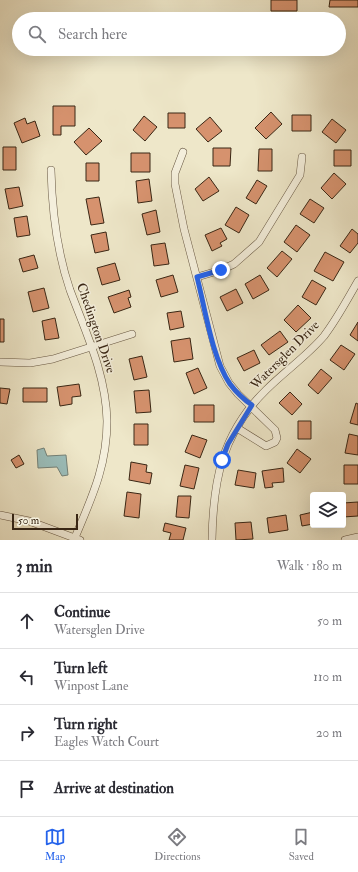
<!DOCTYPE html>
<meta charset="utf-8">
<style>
:root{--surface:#fff;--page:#f7f7f7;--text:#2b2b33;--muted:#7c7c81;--line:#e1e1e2;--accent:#2563eb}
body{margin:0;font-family:"IM FELL Double Pica",serif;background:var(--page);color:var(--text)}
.controls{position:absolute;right:12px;bottom:12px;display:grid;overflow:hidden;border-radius:4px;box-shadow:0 4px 16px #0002}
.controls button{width:36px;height:36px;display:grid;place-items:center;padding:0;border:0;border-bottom:1px solid var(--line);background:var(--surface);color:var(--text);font:20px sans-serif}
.scale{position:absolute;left:12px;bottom:10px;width:66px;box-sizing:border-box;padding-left:4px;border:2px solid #392614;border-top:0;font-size:11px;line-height:14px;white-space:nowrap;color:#392614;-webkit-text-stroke:3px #f4efdc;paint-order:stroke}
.stop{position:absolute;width:12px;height:12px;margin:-9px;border:3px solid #2563eb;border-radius:50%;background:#fff}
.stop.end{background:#2563eb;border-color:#fff;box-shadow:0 1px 4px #0008}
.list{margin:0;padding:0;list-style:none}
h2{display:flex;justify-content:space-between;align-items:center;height:52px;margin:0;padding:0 16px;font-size:17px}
h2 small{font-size:13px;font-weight:400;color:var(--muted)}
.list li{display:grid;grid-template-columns:26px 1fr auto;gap:12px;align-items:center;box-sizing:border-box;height:56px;padding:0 16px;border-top:1px solid var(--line)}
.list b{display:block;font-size:15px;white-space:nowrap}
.list p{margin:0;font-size:13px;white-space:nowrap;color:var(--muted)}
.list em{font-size:13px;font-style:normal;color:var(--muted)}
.icon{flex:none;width:22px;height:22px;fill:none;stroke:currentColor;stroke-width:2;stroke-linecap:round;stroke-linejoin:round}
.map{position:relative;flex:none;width:358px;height:540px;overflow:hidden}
.search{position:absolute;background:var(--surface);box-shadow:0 4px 16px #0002;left:12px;right:12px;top:12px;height:44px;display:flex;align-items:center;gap:10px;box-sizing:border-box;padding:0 14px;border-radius:22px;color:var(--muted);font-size:15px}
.sheet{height:276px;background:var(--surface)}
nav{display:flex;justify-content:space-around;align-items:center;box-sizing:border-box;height:56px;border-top:1px solid var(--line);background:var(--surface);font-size:11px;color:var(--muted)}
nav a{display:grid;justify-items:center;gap:2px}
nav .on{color:var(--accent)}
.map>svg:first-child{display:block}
.water{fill:#9bbfbc;stroke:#748279}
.building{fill:#d6926e;stroke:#392614}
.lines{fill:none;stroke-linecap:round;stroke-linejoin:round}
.minor-casing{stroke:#665641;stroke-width:8}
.minor{stroke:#f4efdc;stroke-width:7}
.route{stroke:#2563eb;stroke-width:5}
.labels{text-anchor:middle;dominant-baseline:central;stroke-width:3;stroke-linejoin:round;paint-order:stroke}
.street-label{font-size:13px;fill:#392614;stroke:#f4efdc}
</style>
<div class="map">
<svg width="358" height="540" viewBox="0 0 358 540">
<rect width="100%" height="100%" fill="#eee7c9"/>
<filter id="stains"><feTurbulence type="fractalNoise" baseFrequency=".005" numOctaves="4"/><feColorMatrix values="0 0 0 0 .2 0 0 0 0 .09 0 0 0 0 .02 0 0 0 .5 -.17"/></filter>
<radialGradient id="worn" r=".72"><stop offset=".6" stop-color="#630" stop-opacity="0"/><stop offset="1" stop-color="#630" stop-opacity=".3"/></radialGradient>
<path class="water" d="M44,448L47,456L66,455L68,475L62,476L57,467L38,468L37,450Z"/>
<path class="building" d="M271,0H297V11H271Z
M330,0H358V7H329Z
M53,106H75V126H61V135H53Z
M271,112L282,124L266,139L255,128Z
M168,113H185V128H168Z
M292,115H311V131H292Z
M144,116L157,127L145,141L133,130Z
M210,117L222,131L208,142L196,129Z
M25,118L27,124L35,121L40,136L22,143L14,123Z
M332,119L346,130L336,143L322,132Z
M89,128L102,141L86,155L74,142Z
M3,147H16V170H3Z
M213,148H231L230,166H213Z
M259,149H272V171H258Z
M334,150H351V166H334Z
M131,153H150V172H131Z
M86,163H99V181H86Z
M334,173L346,184L332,199L321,188Z
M209,177L219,191L203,201L195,189Z
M149,179L152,201L138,203L136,181Z
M257,180L267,186L256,204L246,198Z
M19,187L23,206L9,209L5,189Z
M99,197L104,223L91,225L86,199Z
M310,199L324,208L314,223L300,214Z
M236,207L249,215L239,233L225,225Z
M156,210L160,232L147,235L142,214Z
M27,216L30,235L17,237L14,218Z
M296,225L310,235L297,252L284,242Z
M221,228L227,239L220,243L222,246L212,251L205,235Z
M352,229L358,234V243L350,253L340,246Z
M106,232L109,250L95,253L91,235Z
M165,243L169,264L154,266L151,245Z
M282,251L292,259L277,277L267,268Z
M325,252L344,262L333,281L314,271Z
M34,255L38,268L23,272L19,259Z
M115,263L120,280L102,285L97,268Z
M173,275L178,292L161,297L156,280Z
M260,275L269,290L253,299L245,284Z
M312,280L326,288L316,305L302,297Z
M44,288L49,308L33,312L28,292Z
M236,289L243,303L227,311L220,297Z
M129,290L131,297L128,298L131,307L114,313L108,297Z
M298,305L311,318L296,332L284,320Z
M181,311L184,327L170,330L167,313Z
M55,318L59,338L45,340L42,321Z
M0,319H4V342H0Z
M358,322V341L350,335Z
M280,331L288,342L269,355L261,345Z
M190,338L193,359L174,362L171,341Z
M341,345L355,354L344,370L330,360Z
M254,350L260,363L244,371L237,358Z
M142,356L147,377L134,380L129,359Z
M198,368L207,388L194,394L186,373Z
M321,369L332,378L318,394L308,385Z
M79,384L81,396L72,397V404L60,406L57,387Z
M0,388L10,389L7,404L0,403Z
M23,388H47V402H23Z
M149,390L151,412L136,413L134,391Z
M290,392L302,404L292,415L279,403Z
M356,403L358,404V425L350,423Z
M194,405H214V422H194Z
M298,421H311V439H298Z
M134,424H148V445H134Z
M349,434L358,436V455L345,453Z
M192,435L207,440L200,458L185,452Z
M297,449L311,459L300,473L287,463Z
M19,455L24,464L16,468L11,460Z
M131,462L147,465L146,472L152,473L150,484L129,480Z
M185,465L199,468L194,489L180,486Z
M344,465H358V484H344Z
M283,468L284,482L272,483L273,487L265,488L262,471Z
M238,470L256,473L254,488L235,485Z
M127,492L141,494L139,518L124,516Z
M178,496H191L189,518L176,517Z
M358,502V516L343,517V503Z
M313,512V524L302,526L300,515Z
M286,515L288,530L269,533L267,518Z
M251,522L253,539L236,540L235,523Z
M165,523L186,528L183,540H169L171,533L163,531Z"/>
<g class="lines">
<g class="minor-casing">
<path id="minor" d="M183,152L175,173V184L184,229L220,366L229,383L238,394L275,430L277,438L275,442L266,446L237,428
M51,170C52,210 57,252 70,290C86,333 106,374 107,421C107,467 91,499 74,540
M197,277L221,270L234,264L259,242L300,175L302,157
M0,362L30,363L53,359L132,334
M0,515L29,521L80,540
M212,540C213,480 222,433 266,390C285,371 307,356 324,336C337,319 347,300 358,281
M345,540L358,537"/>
</g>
<use href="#minor" class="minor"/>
</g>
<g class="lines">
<path class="route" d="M221,270L197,277C205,308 212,358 230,384C236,392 243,399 252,405L228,444L222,460"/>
</g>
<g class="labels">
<g class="street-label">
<text transform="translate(96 328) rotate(71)">Chedington Drive</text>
<text transform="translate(285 355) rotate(-45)">Watersglen Drive</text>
</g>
</g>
<rect width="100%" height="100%" filter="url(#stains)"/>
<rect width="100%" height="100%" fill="url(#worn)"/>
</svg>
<div class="controls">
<button><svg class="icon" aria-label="layers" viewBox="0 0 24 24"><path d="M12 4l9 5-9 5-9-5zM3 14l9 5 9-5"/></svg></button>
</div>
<div class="scale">50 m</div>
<div class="stop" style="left:222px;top:460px"></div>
<div class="stop end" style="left:221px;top:270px"></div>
<div class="search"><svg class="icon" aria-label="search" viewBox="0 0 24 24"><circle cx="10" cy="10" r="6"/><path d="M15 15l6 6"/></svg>Search here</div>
</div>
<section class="sheet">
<h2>3 min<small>Walk · 180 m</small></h2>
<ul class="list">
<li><svg class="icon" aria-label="ahead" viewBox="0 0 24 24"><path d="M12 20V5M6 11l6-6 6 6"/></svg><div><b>Continue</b><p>Watersglen Drive</p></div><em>50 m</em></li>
<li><svg class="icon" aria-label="left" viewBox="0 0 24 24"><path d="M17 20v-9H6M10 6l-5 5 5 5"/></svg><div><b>Turn left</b><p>Winpost Lane</p></div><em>110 m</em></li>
<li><svg class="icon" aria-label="right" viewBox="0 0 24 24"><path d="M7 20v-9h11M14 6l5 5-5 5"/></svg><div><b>Turn right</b><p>Eagles Watch Court</p></div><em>20 m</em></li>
<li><svg class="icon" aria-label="arrive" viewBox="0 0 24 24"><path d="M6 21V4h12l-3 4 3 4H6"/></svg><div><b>Arrive at destination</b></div></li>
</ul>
</section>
<nav>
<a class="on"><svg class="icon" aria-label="map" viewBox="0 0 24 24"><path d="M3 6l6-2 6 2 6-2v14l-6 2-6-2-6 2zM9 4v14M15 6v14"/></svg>Map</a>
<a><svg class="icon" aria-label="directions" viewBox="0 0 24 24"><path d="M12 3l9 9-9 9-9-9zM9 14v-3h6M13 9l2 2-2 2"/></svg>Directions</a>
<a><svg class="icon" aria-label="saved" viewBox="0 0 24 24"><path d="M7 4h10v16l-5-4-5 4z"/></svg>Saved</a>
</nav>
